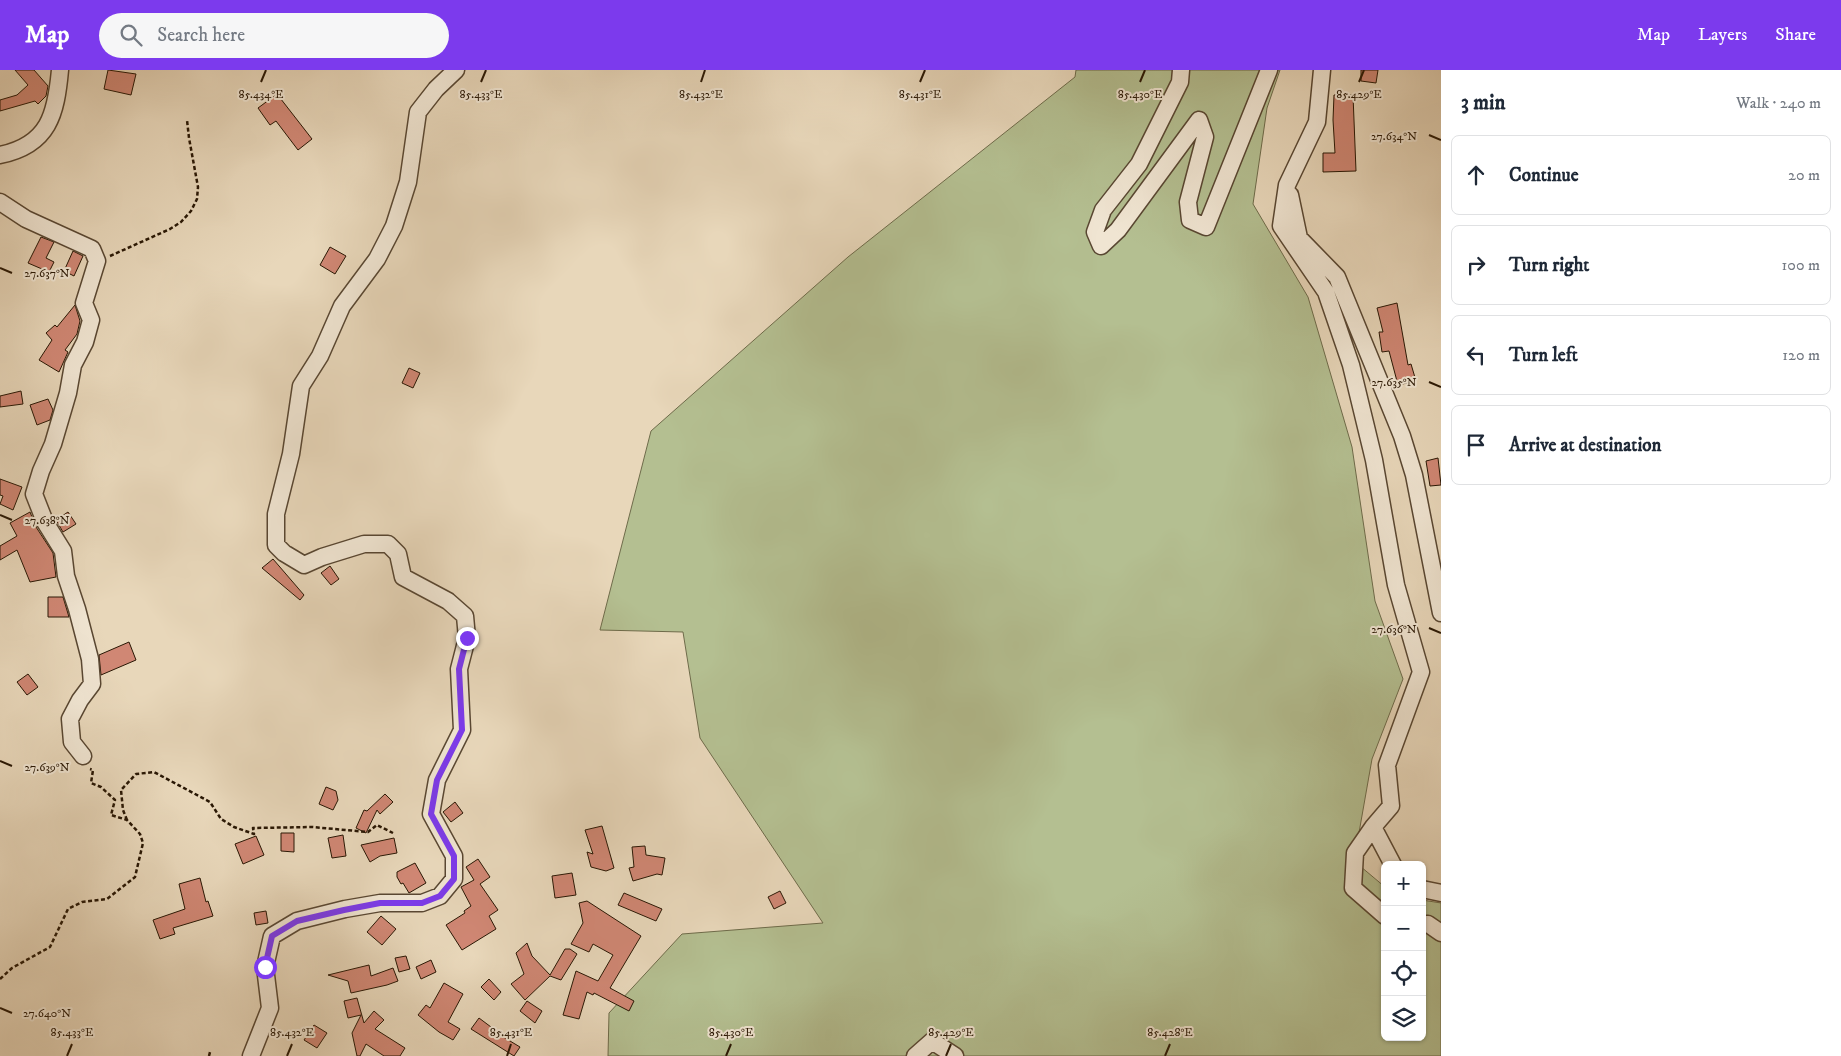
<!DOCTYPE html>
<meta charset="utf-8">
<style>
:root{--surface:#fff;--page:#f6f6f7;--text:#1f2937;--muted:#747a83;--line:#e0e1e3;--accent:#7c3aed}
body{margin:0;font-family:"IM FELL DW Pica",serif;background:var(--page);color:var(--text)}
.controls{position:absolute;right:15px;bottom:15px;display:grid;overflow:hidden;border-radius:8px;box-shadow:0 1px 4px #0004}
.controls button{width:45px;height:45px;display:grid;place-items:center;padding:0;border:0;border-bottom:1px solid var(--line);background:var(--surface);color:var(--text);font:25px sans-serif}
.stop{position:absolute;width:15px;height:15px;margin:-11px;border:4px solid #7c3aed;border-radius:50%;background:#fff}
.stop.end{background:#7c3aed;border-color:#fff;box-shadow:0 1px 5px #0008}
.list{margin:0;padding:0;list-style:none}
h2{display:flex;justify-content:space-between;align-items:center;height:65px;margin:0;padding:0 20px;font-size:21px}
h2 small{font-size:16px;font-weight:400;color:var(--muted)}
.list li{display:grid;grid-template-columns:32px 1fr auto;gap:15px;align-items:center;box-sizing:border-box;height:80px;margin:0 10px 10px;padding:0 10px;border:1px solid var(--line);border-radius:8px}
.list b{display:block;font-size:19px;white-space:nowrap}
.list em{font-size:16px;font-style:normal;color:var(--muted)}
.icon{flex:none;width:28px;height:28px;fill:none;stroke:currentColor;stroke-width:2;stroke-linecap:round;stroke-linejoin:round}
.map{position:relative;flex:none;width:1441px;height:986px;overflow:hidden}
header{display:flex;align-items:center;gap:30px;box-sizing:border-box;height:70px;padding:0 25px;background:var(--accent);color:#fff}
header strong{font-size:24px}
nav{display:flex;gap:28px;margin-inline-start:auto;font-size:18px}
.search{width:350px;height:45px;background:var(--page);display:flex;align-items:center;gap:12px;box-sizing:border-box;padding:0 18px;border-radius:28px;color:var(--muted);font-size:19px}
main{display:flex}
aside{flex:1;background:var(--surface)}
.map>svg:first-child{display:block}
.green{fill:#b4bf91;stroke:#6e6b4a}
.building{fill:#d08774;stroke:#291704}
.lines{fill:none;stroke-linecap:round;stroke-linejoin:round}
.street-casing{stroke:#594732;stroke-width:19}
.path{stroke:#291704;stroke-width:2.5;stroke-dasharray:4 2.5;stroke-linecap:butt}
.street{stroke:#f0e5d2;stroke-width:16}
.route{stroke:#7c3aed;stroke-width:6}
.ticks{fill:none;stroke:#291704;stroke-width:2}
.ticks-label{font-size:12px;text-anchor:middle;fill:#291704;stroke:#f0e5d2;stroke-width:4;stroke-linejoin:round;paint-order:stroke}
</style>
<header>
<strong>Map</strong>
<div class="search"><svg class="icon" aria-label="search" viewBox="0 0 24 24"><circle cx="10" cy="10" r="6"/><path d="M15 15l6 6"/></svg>Search here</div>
<nav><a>Map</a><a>Layers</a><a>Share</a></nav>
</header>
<main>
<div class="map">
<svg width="1441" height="986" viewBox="0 0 1441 986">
<rect width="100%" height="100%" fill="#e8d7ba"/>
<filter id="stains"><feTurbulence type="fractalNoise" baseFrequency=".004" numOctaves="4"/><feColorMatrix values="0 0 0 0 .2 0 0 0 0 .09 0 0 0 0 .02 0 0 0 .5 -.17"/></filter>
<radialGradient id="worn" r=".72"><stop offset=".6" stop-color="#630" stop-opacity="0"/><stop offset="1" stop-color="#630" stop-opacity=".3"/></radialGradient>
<path class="green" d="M1076,0H1280L1267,38L1253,134L1308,227L1352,377L1375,531L1403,609L1372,689L1354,791L1385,817V967H1422V830L1441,833V986H608L609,943L682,864L823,853L700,668L683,562L600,560L651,361L848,187L1075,7Z"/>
<path class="building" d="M15,0H34L48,16L46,26L38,34L35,31L0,41V30L17,25L28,15Z
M108,0L136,4L131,25L104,19Z
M1361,0H1378L1376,13L1361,11Z
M277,24L312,69L298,80L276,51L270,55L258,38Z
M1334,25H1353L1356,101L1323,102V83H1335L1333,50Z
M41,167L54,172L46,188L54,192L49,202L28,193Z
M330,177L346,186L335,204L320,195Z
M73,181L83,186L74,206L64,201Z
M1397,233L1408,295L1411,294L1416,311L1398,315L1389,281L1382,282L1379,262H1383L1377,238Z
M75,235L80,251L77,264L65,280L68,282L59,302L39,290L52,270L46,263L55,255L57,257Z
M409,298L420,303L413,318L402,313Z
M21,321L23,334L0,337V326Z
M48,329L53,340L50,350L37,355L30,335Z
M1438,388L1441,415L1430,416L1426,391Z
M0,409L22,417L13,440L0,434L3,426L0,425Z
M30,442L36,457L53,483L56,507L30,512L17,480L0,490V476L17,466L10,453Z
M68,442L76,454L63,462L56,450Z
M273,489L304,525L300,530L262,498Z
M330,496L339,509L331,515L321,503Z
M48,527H63L69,547H48Z
M129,572L136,590L101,605L99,585Z
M28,604L38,617L27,625L17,612Z
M326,717L336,721L338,730L333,740L319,734Z
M385,724L393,732L380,744L377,740L366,763L356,758L364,740L367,741Z
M455,732L463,743L451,752L443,742Z
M602,756L614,798L606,801L591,797L587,782L593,784L585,760Z
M281,763H294V782L281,781Z
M343,765L346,786L332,788L328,768Z
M256,766L264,785L243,794L235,774Z
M394,768L397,783L380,786L370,792L361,775Z
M645,776L646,785L665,788L662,805L657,804L633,811L629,798L634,797L632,777Z
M478,789L490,807L480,814L498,840L489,846L496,859L462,880L446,855L465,843L464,841L471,836L461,817L474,810L466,797Z
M415,793L426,813L409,823L403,813L401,814L397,807V802Z
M572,803L576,825L555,828L552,806Z
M200,808L206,832L208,831L213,846L173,858L175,864L160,869L153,850L185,839L179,814Z
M780,821L786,833L774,839L768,827Z
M624,823L662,839L656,851L618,835Z
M587,831L641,866L610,918L634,931L629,941L594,923L593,925L587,922L579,949L563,945L576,901L598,911L613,885L593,874L589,882L571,874L583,853L579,833Z
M266,841L268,853L256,855L254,843Z
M381,846L396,859L382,875L367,862Z
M527,873L532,886L550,905L565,879H570L577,884L561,910L550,906L525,930L511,914L524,904L516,883Z
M406,886L410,899L399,902L395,888Z
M431,890L436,902L421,909L416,897Z
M369,895L371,906L393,898L398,911L387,915L351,923L348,911L328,905Z
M489,909L501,922L494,930L481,917Z
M444,913L463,924L448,952L460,959L453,970L439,962L418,945L426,935L430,938Z
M357,928L364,953L374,941L384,950L375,959L405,978L400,986H384L366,974L360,986H357L352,963L361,945L348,948L344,931Z
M527,931L542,941L535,953L520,941Z
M479,948L491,957L490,959L520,977L514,986L471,959Z
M314,955L327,963L317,978L304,970Z"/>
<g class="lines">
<g class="street-casing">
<path id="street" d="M1181,0L1180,12L1139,94L1103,140L1095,162L1101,176L1118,160L1199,50L1205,67L1188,132L1190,150L1206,157L1269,0
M1322,0L1317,52L1287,115L1281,156L1326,222L1351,295L1374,390L1396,515L1421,602L1387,695L1391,736L1373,757L1355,783L1353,818L1385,846
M0,85C49,75 56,44 60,0
M1290,125L1299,168L1337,207L1402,366L1414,405L1441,543
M0,132L26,149L92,179L97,191L84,233L91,250L85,272L73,295L68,323L53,374L41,401L34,424L45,452L63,481L66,506L77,539L90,589L92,614L80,630L70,649L72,672L83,686
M1373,757L1393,795
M1422,819L1441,823
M1422,854H1428L1441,863
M251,986L270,938L265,897L272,866L297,851L345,839L380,833H422L440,826L454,809V786L431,744L437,710L462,660L459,599L467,568L465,546L448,531L403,507L398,484L388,474H364L322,487L304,495L284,483L276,475V444L291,384L301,316L320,286L342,236L377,189L394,156L408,112L418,42L436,19L456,0
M915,986L932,971L955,986"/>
</g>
<path class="path" d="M110,186L170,159L181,152L191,141L197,129L198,117L189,68L187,50
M127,750L123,740L121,720L136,704L154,702L210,732L221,749L234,757L254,764L253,758L312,757L368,762L377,755L393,763
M0,909L12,898L50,877L68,839L82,832L107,829L135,807L143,773L140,764L127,750L111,745L115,730L101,717L91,713L93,700L90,699
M209,986L210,982"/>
<use href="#street" class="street"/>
</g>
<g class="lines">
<path class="route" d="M265,897L272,866L297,851L344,840L380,833H422L440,826L454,809V786L431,744L437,710L462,660L459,599L467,568"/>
</g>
<path class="ticks" d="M261,12L266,0M481,12L486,0M701,12L705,0M920,12L925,0M1140,12L1145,0M1359,12L1364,0M1429,65L1441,70M0,198L12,203M1429,312L1441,317M0,445L12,450M1429,558L1441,563M0,691L12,696M0,938L12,943M67,986L72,974M287,986L292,974M507,986L511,974M726,986L731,974M946,986L951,974M1165,986L1170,974"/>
<g class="ticks-label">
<text x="481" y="28">85.433°E</text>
<text x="701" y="28">85.432°E</text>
<text x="920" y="28">85.431°E</text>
<text x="1140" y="28">85.430°E</text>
<text x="1359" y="28">85.429°E</text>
<text x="261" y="28">85.434°E</text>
<text x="1394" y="70">27.634°N</text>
<text x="47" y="207">27.637°N</text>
<text x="1394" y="316">27.635°N</text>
<text x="47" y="454">27.638°N</text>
<text x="1394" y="563">27.636°N</text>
<text x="47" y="701">27.639°N</text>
<text x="47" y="947">27.640°N</text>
<text x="72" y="966">85.433°E</text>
<text x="292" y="966">85.432°E</text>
<text x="511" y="966">85.431°E</text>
<text x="731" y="966">85.430°E</text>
<text x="951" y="966">85.429°E</text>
<text x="1170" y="966">85.428°E</text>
</g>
<rect width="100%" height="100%" filter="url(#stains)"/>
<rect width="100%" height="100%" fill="url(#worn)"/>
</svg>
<div class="controls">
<button>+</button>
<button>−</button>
<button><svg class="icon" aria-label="locate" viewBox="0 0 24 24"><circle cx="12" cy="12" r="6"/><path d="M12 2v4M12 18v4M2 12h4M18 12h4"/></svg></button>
<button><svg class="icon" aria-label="layers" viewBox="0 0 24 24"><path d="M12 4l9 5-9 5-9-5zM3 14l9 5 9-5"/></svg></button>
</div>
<div class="stop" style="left:265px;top:897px"></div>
<div class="stop end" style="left:467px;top:568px"></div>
</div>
<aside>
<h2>3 min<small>Walk · 240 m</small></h2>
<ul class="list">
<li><svg class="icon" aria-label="ahead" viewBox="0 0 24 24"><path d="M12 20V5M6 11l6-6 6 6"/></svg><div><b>Continue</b></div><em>20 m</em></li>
<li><svg class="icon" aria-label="right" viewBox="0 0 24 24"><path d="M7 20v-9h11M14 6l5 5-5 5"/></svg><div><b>Turn right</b></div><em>100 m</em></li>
<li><svg class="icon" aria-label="left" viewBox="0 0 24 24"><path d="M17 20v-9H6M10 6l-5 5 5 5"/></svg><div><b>Turn left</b></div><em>120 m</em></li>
<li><svg class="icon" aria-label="arrive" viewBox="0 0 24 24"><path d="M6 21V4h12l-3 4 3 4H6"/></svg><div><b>Arrive at destination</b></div></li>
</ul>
</aside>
</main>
